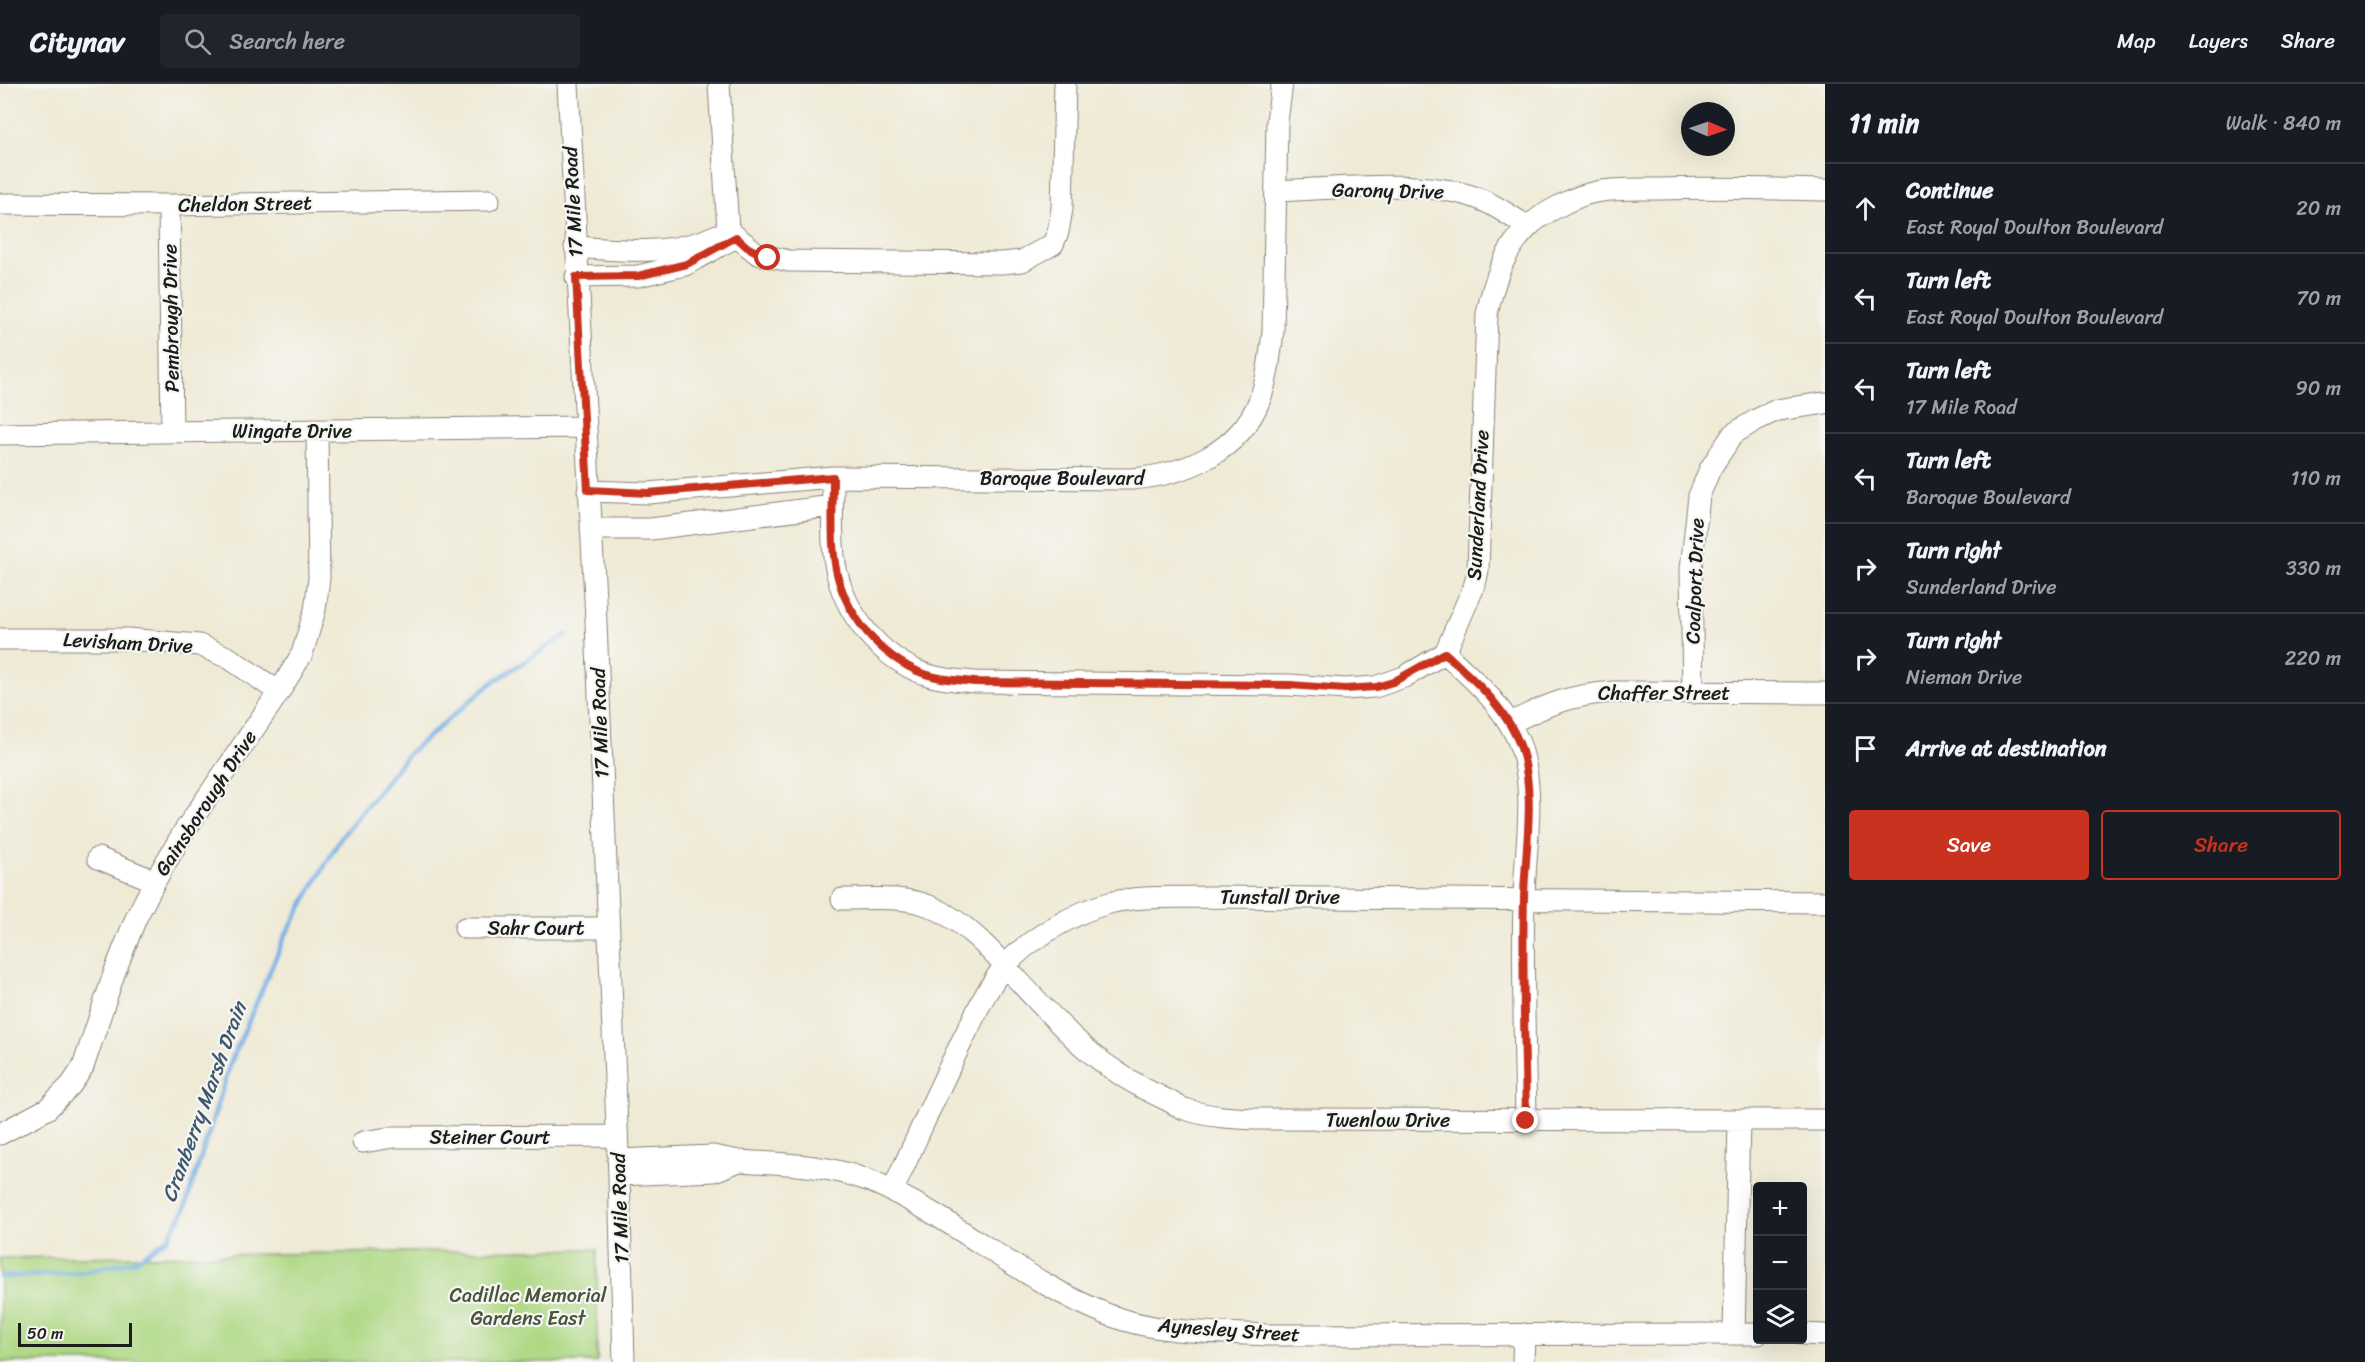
<!DOCTYPE html>
<meta charset="utf-8">
<style>
:root{--surface:#171b24;--page:#20242c;--text:#f1f3f6;--muted:#9ea1a6;--line:#363941;--accent:#c8321e}
body{margin:0;font-family:Sriracha,sans-serif;background:var(--page);color:var(--text)}
.controls{position:absolute;right:18px;bottom:18px;display:grid;overflow:hidden;border-radius:6px;box-shadow:0 6px 24px #0002}
.controls button{width:54px;height:54px;display:grid;place-items:center;padding:0;border:0;border-bottom:2px solid var(--line);background:var(--surface);color:var(--text);font:30px sans-serif}
.compass{position:absolute;left:1681px;top:18px;width:54px;height:54px;border-radius:50%;background:var(--surface);box-shadow:0 6px 24px #0002;rotate:92deg}
.scale{position:absolute;left:18px;bottom:15px;width:114px;box-sizing:border-box;padding-left:6px;border:3px solid #1c1c1c;border-top:0;font-size:16px;line-height:21px;white-space:nowrap;color:#1c1c1c;-webkit-text-stroke:4px #f6f6f2;paint-order:stroke}
.stop{position:absolute;width:18px;height:18px;margin:-14px;border:4px solid #c8321e;border-radius:50%;background:#fff}
.stop.end{background:#c8321e;border-color:#fff;box-shadow:0 2px 6px #0008}
.list{margin:0;padding:0;list-style:none}
h2{display:flex;justify-content:space-between;align-items:center;height:78px;margin:0;padding:0 24px;font-size:26px}
h2 small{font-size:20px;font-weight:400;color:var(--muted)}
.list li{display:grid;grid-template-columns:39px 1fr auto;gap:18px;align-items:center;box-sizing:border-box;height:90px;padding:0 24px;border-top:2px solid var(--line)}
.list b{display:block;font-size:22px;white-space:nowrap}
.list p{margin:0;font-size:20px;white-space:nowrap;color:var(--muted)}
.list em{font-size:20px;font-style:normal;color:var(--muted)}
.actions{display:flex;gap:12px;padding:18px 24px}
.actions a{flex:1;padding:14px 0;border:2px solid var(--accent);border-radius:6px;text-align:center;font-size:21px;color:var(--accent)}
.actions .main{background:var(--accent);color:#fff}
.icon{flex:none;width:33px;height:33px;fill:none;stroke:currentColor;stroke-width:2;stroke-linecap:round;stroke-linejoin:round}
.map{position:relative;flex:none;width:1825px;height:1278px;overflow:hidden}
header{display:flex;align-items:center;gap:36px;box-sizing:border-box;height:84px;padding:0 30px;background:var(--surface);border-bottom:2px solid var(--line)}
header strong{font-size:28px}
nav{display:flex;gap:33px;margin-inline-start:auto;font-size:21px}
.search{width:420px;height:54px;background:var(--page);display:flex;align-items:center;gap:15px;box-sizing:border-box;padding:0 21px;border-radius:6px;color:var(--muted);font-size:22px}
main{display:flex}
aside{flex:1;background:var(--surface)}
.map>svg:first-child{display:block}
.green{fill:#aed884;stroke:#657a50;stroke-width:1.5}
.lines{fill:none;stroke-linecap:round;stroke-linejoin:round}
.stream{stroke:#73afe5;stroke-width:4.5}
.minor-casing{stroke:#868378;stroke-width:23}
.minor{stroke:#fff;stroke-width:21}
.route{stroke:#c8321e;stroke-width:8}
.labels{text-anchor:middle;dominant-baseline:central;stroke-width:4.5;stroke-linejoin:round;paint-order:stroke}
.street-label{font-size:20px;fill:#1c1c1c;stroke:#f6f6f2}
.park-label{font-size:20px;fill:#48543b;stroke:#f6f6f2}
.water-label{font-size:21px;font-style:italic;fill:#3f576c;stroke:#f6f6f2}
</style>
<header>
<strong>Citynav</strong>
<div class="search"><svg class="icon" aria-label="search" viewBox="0 0 24 24"><circle cx="10" cy="10" r="6"/><path d="M15 15l6 6"/></svg>Search here</div>
<nav><a>Map</a><a>Layers</a><a>Share</a></nav>
</header>
<main>
<div class="map">
<svg width="1825" height="1278" viewBox="0 0 1825 1278">
<rect width="100%" height="100%" fill="#f6f6f2"/>
<filter id="ink" filterUnits="userSpaceOnUse"><feTurbulence type="fractalNoise" baseFrequency=".0167" numOctaves="2"/><feDisplacementMap in="SourceGraphic" scale="12" xChannelSelector="R" yChannelSelector="G"/><feConvolveMatrix kernelMatrix="1 2 1 2 8 2 1 2 1" color-interpolation-filters="sRGB"/></filter>
<filter id="wash" filterUnits="userSpaceOnUse"><feTurbulence type="fractalNoise" baseFrequency=".008" numOctaves="4" result="noise"/><feDisplacementMap in="SourceGraphic" scale="24" xChannelSelector="R" yChannelSelector="G"/><feGaussianBlur stdDeviation="1.35" result="paint"/><feColorMatrix in="noise" values="0 0 0 0 0 0 0 0 0 0 0 0 0 0 0 0 0 1.4 0 .05"/><feComposite in="paint" operator="in"/></filter>
<g filter="url(#wash)">
<rect width="100%" height="100%" fill="#efead5"/>
<path class="green" d="M597,1165V1278H0V1174Z"/>
<g class="lines">
<path class="stream" d="M0,1193L75,1189L135,1177L167,1155L184,1127L231,978L285,852L340,755L409,669L490,600L567,550"/>
</g>
</g>
<g filter="url(#ink)">
<g class="lines">
<g class="minor-casing">
<path id="minor" d="M568,0L595,515L619,1091L624,1278
M719,0L728,146
M1276,107C1333,105 1417,95 1471,112C1491,118 1509,131 1528,143
M0,120L169,121L489,116
M169,121L172,348
M728,146L758,170L789,177L1002,179L1022,177L1053,160L1058,148L1062,125L1065,0
M575,163C623,166 672,173 717,151
M576,193L638,192L685,181L736,153
M0,350L584,343
M833,393C833,419 831,446 834,472C839,521 872,566 917,587C935,595 956,596 975,598L1290,601L1345,605L1375,603L1404,593L1445,569L1475,500L1478,486L1487,230C1494,197 1503,168 1527,144C1540,130 1577,111 1596,108C1616,104 1639,105 1660,105C1715,103 1770,105 1825,106
M588,407L648,409L833,393L1131,395C1184,391 1239,369 1260,315C1268,294 1270,271 1273,248L1277,37L1282,0
M591,445H651L832,422
M0,555H127L199,561L229,574L279,608
M1445,569C1475,597 1507,624 1521,664C1536,711 1525,765 1524,814C1522,888 1525,963 1526,1037
M1693,609L1691,485L1699,412L1710,385L1733,350L1756,336L1777,326L1825,319
M1510,639C1549,620 1569,611 1614,608L1825,609
M98,774L155,797
M842,815C871,815 904,811 932,823C966,838 993,869 1018,896C1066,948 1099,985 1165,1015C1172,1018 1178,1023 1185,1025C1208,1033 1233,1034 1257,1035L1825,1036
M465,844H608
M0,1050L47,1025L71,1001L83,983L115,887L136,834L155,797L183,749L279,608L302,570L315,526L319,495L317,347
M363,1058L394,1053L617,1052
M618,1076L713,1072L739,1077L714,1087L619,1091
M739,1077C781,1080 823,1080 864,1095C887,1103 907,1115 929,1127C988,1162 1044,1206 1109,1231C1158,1250 1215,1248 1266,1251L1758,1250
M893,1106C917,1054 940,1001 966,949C977,927 988,902 1005,882C1027,856 1075,828 1109,819C1140,811 1176,814 1209,813L1825,818
M1734,1250L1739,1036
M1802,1250L1825,1251
M1523,1278L1524,1250"/>
</g>
<use href="#minor" class="minor"/>
</g>
</g>
<g class="lines" filter="url(#ink)">
<path class="route" d="M768,174L747,163L736,153L687,180L638,192L576,193L588,406L648,409L833,393C833,419 831,446 834,472C839,521 872,566 917,587C935,595 956,596 975,598L1290,601L1345,605L1376,603L1393,598L1445,569C1475,597 1507,624 1521,664C1536,711 1525,765 1524,814C1522,888 1525,963 1526,1037"/>
</g>
<g class="labels">
<g class="street-label">
<text transform="translate(1388 107) rotate(1)">Garony Drive</text>
<text transform="translate(573 118) rotate(-93)">17 Mile Road</text>
<text transform="translate(245 120) rotate(-1)">Cheldon Street</text>
<text transform="translate(171 234) rotate(-91)">Pembrough Drive</text>
<text x="292" y="347">Wingate Drive</text>
<text x="1062" y="394">Baroque Boulevard</text>
<text transform="translate(1478 421) rotate(-87)">Sunderland Drive</text>
<text transform="translate(1695 497) rotate(-88)">Coalport Drive</text>
<text transform="translate(128 559) rotate(3)">Levisham Drive</text>
<text x="1664" y="609">Chaffer Street</text>
<text transform="translate(600 639) rotate(-92)">17 Mile Road</text>
<text transform="translate(206 719) rotate(-57)">Gainsborough Drive</text>
<text x="1280" y="813">Tunstall Drive</text>
<text x="536" y="844">Sahr Court</text>
<text x="1388" y="1036">Twenlow Drive</text>
<text x="490" y="1053">Steiner Court</text>
<text transform="translate(620 1124) rotate(-92)">17 Mile Road</text>
<text transform="translate(1229 1246) rotate(4)">Aynesley Street</text>
</g>
<g class="park-label">
<text x="528" y="1211">Cadillac Memorial<tspan x="528" dy="23">Gardens East</tspan></text>
</g>
<g class="water-label">
<text transform="translate(204 1018) rotate(-70)">Cranberry Marsh Drain</text>
</g>
</g>
</svg>
<div class="controls">
<button>+</button>
<button>−</button>
<button><svg class="icon" aria-label="layers" viewBox="0 0 24 24"><path d="M12 4l9 5-9 5-9-5zM3 14l9 5 9-5"/></svg></button>
</div>
<svg class="compass" viewBox="-18 -18 36 36"><path d="M0-13l5 13h-10z" fill="#e53935"/><path d="M0 13l5-13h-10z" fill="#9ea1a6"/></svg>
<div class="scale">50 m</div>
<div class="stop" style="left:768px;top:174px"></div>
<div class="stop end" style="left:1526px;top:1037px"></div>
</div>
<aside>
<h2>11 min<small>Walk · 840 m</small></h2>
<ul class="list">
<li><svg class="icon" aria-label="ahead" viewBox="0 0 24 24"><path d="M12 20V5M6 11l6-6 6 6"/></svg><div><b>Continue</b><p>East Royal Doulton Boulevard</p></div><em>20 m</em></li>
<li><svg class="icon" aria-label="left" viewBox="0 0 24 24"><path d="M17 20v-9H6M10 6l-5 5 5 5"/></svg><div><b>Turn left</b><p>East Royal Doulton Boulevard</p></div><em>70 m</em></li>
<li><svg class="icon" aria-label="left" viewBox="0 0 24 24"><path d="M17 20v-9H6M10 6l-5 5 5 5"/></svg><div><b>Turn left</b><p>17 Mile Road</p></div><em>90 m</em></li>
<li><svg class="icon" aria-label="left" viewBox="0 0 24 24"><path d="M17 20v-9H6M10 6l-5 5 5 5"/></svg><div><b>Turn left</b><p>Baroque Boulevard</p></div><em>110 m</em></li>
<li><svg class="icon" aria-label="right" viewBox="0 0 24 24"><path d="M7 20v-9h11M14 6l5 5-5 5"/></svg><div><b>Turn right</b><p>Sunderland Drive</p></div><em>330 m</em></li>
<li><svg class="icon" aria-label="right" viewBox="0 0 24 24"><path d="M7 20v-9h11M14 6l5 5-5 5"/></svg><div><b>Turn right</b><p>Nieman Drive</p></div><em>220 m</em></li>
<li><svg class="icon" aria-label="arrive" viewBox="0 0 24 24"><path d="M6 21V4h12l-3 4 3 4H6"/></svg><div><b>Arrive at destination</b></div></li>
</ul>
<div class="actions"><a class="main">Save</a><a>Share</a></div>
</aside>
</main>
